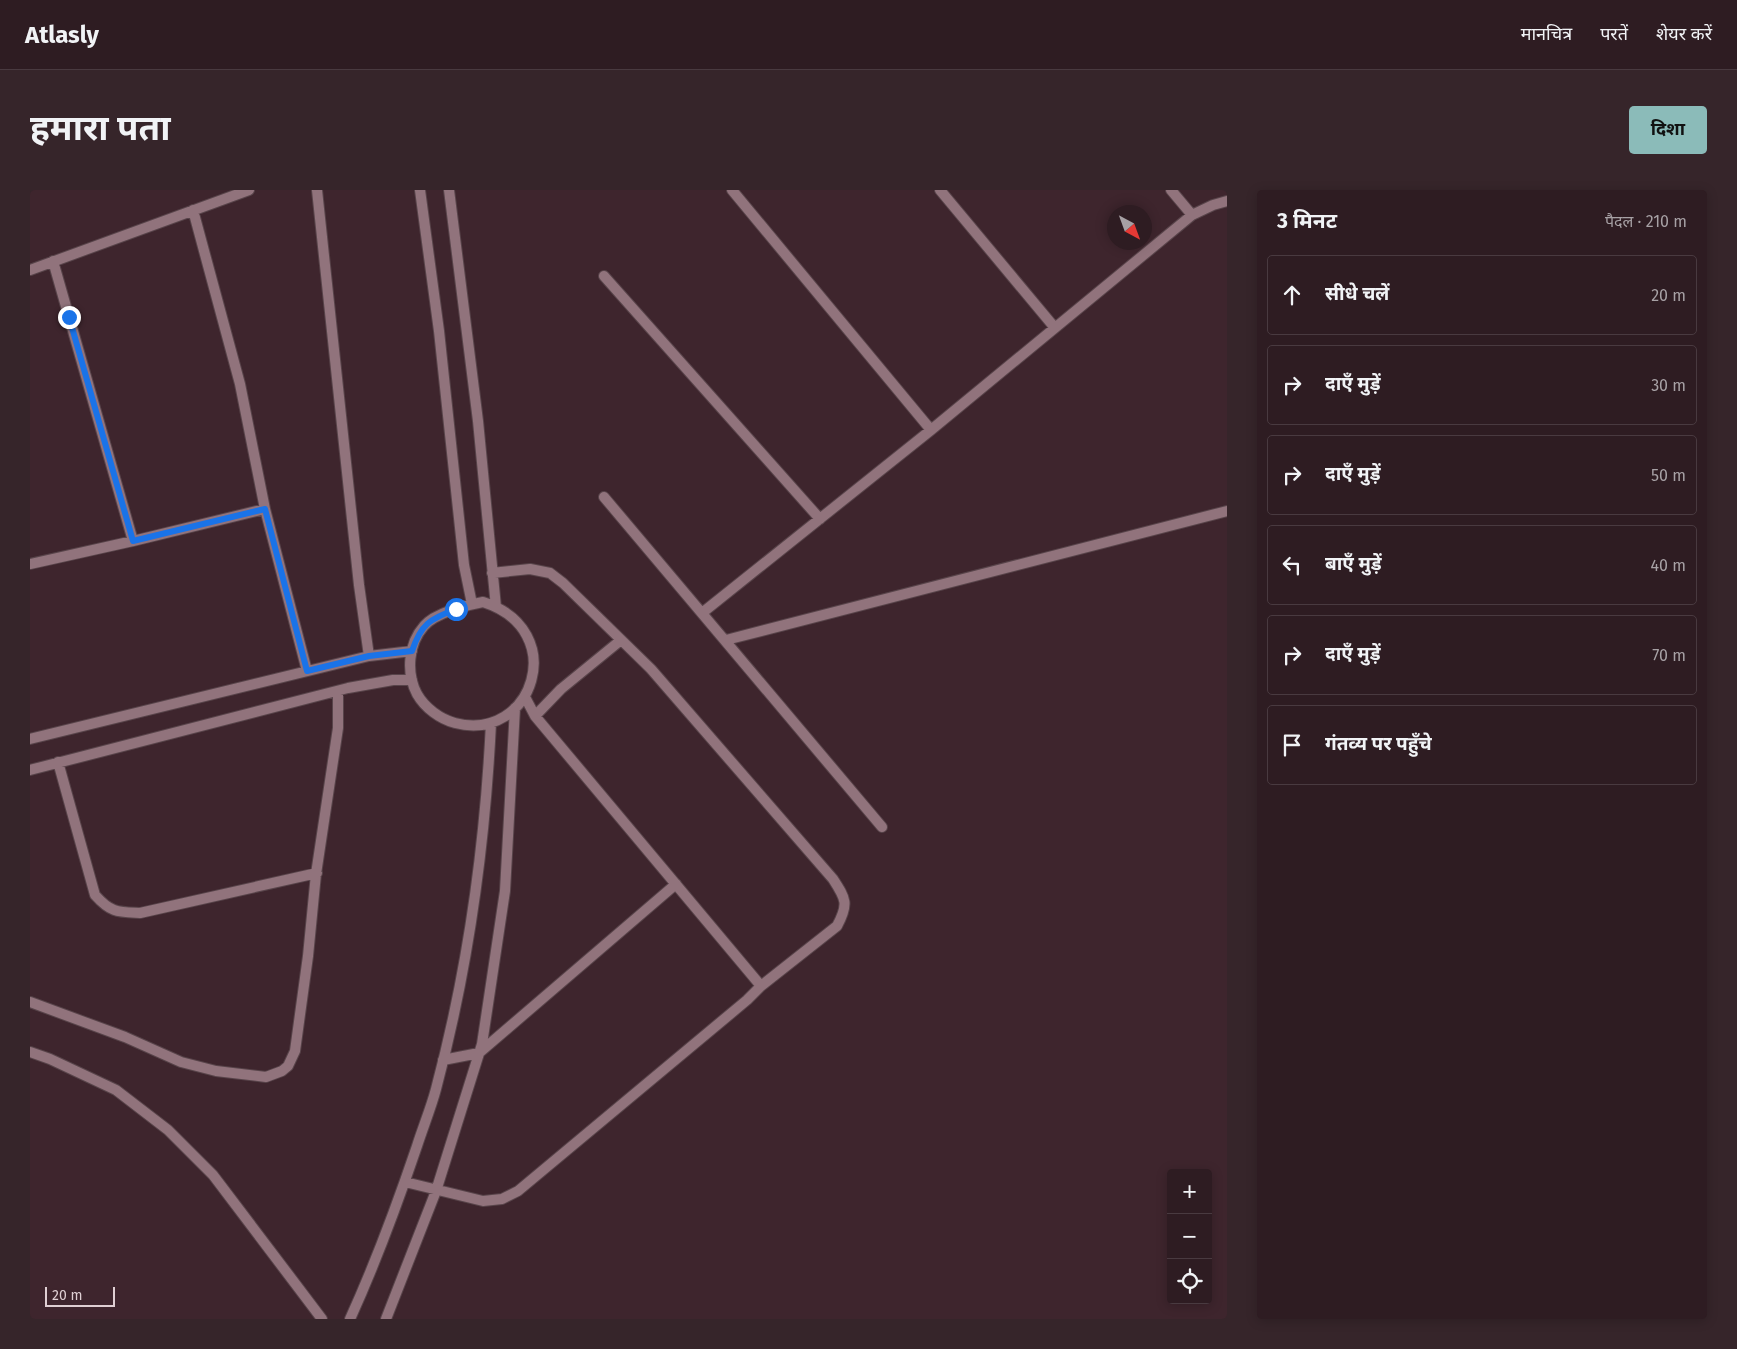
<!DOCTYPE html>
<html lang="hi">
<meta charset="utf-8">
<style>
:root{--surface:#2e1c22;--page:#36252a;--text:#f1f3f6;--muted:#a7a1a5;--line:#493a40;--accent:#8bbbb9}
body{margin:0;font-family:"Fira Sans","Noto Sans Devanagari",sans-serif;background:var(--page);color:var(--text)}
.controls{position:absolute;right:15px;bottom:15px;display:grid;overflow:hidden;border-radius:5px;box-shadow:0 2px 12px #0003}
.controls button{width:45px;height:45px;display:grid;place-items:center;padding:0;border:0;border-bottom:1px solid var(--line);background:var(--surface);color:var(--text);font:25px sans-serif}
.compass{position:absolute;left:1077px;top:15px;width:45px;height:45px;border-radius:50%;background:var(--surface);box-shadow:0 2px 12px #0003;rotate:139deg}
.scale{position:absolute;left:15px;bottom:12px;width:70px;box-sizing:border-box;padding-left:5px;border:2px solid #dfcfd3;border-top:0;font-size:14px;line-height:18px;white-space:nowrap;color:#dfcfd3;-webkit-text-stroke:4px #3e252d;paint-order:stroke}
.stop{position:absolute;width:15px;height:15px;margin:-11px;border:4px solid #1a73e8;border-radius:50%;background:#fff}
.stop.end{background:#1a73e8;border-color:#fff;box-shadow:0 1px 5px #0008}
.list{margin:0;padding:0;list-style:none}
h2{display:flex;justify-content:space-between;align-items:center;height:65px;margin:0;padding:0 20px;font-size:21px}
h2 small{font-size:16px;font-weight:400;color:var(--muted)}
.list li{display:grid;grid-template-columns:32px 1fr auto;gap:15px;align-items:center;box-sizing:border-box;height:80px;margin:0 10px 10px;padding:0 10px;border:1px solid var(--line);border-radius:5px}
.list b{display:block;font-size:19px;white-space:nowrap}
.list em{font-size:16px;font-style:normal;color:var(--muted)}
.icon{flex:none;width:28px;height:28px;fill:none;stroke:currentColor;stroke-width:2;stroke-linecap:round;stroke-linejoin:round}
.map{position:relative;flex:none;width:1197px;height:1129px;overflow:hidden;border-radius:5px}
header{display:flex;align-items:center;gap:30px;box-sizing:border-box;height:70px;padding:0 25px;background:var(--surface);border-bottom:1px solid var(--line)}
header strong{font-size:24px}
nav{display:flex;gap:28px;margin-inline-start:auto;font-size:18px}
.intro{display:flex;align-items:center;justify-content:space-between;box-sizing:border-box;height:120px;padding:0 30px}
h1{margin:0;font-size:35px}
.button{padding:12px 22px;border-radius:5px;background:var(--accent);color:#111;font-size:18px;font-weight:700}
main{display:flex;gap:30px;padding:0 30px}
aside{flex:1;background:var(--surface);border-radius:5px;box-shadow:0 2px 12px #0003}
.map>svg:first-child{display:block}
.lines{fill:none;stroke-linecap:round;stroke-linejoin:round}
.minor-casing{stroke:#58444a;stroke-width:12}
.minor{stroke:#91737c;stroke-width:10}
.route{stroke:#1a73e8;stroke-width:6}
</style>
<header>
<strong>Atlasly</strong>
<nav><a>मानचित्र</a><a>परतें</a><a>शेयर करें</a></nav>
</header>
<div class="intro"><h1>हमारा पता</h1><a class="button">दिशा</a></div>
<main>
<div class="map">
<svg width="1197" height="1129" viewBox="0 0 1197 1129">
<rect width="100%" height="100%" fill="#3e252d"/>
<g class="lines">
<g class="minor-casing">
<path id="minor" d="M287,0L329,395L339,466
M390,0L409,141L434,375L442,414
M419,0L448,231L466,417
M702,0L901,240
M910,0L1025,138
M1141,0L1162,25
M23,71L103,351
M0,80L219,0
M574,86L790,329
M574,307L852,637
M235,319L277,481
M0,374L103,351L235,319L210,194L163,20
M453,412C541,440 503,553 425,533C410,529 395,518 387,504C376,483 378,454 394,436C405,423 436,415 453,412Z
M672,423L901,240L1162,25L1183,15L1197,11
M696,450L1197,321
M495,507L505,526L531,499L591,450
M505,526L731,796
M0,549L339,466L382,461
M28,572L65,705C81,723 88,722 110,723L287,683
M0,580L318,498L363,490H382
M0,812L95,847L151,872L186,881L236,887L252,881L258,876L265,861L278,766L286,684L308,538V501
M0,862L20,869L86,900L138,940L183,985L292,1129
M413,870L449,863L646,694
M375,992L453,1011L472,1009L488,1001L717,810L731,796L807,736C819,714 816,709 803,689L621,479L533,393L520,383L500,379L462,383
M320,1129C346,1072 367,1015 387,956C393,937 401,918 406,899C438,779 455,656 461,533
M356,1129L406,1001L452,854L475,701L485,518"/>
</g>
<use href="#minor" class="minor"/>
</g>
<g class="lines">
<path class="route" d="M39,127L103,351L235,319L277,481L339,466L382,461C391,434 400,429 426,419"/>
</g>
</svg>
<div class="controls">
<button>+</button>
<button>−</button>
<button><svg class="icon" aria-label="locate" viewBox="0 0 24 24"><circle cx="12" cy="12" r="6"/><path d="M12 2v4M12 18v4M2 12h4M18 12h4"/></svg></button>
</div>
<svg class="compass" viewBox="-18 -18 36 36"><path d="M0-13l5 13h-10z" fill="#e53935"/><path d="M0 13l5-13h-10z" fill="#a7a1a5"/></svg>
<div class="scale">20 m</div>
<div class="stop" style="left:426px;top:419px"></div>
<div class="stop end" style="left:39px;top:127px"></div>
</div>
<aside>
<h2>3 मिनट<small>पैदल · 210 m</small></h2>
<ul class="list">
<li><svg class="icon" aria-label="ahead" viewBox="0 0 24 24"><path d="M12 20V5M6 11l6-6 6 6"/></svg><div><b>सीधे चलें</b></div><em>20 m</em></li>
<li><svg class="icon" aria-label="right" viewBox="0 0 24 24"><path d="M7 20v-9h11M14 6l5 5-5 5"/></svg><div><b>दाएँ मुड़ें</b></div><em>30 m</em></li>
<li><svg class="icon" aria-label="right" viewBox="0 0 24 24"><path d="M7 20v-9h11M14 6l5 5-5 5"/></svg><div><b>दाएँ मुड़ें</b></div><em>50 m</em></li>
<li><svg class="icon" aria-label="left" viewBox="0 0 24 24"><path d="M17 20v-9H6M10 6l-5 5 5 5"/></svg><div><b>बाएँ मुड़ें</b></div><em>40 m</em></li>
<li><svg class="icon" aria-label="right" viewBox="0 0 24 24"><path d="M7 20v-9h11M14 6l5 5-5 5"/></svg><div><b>दाएँ मुड़ें</b></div><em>70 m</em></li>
<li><svg class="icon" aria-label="arrive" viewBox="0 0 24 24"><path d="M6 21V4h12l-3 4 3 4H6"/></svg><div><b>गंतव्य पर पहुँचे</b></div></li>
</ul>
</aside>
</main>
